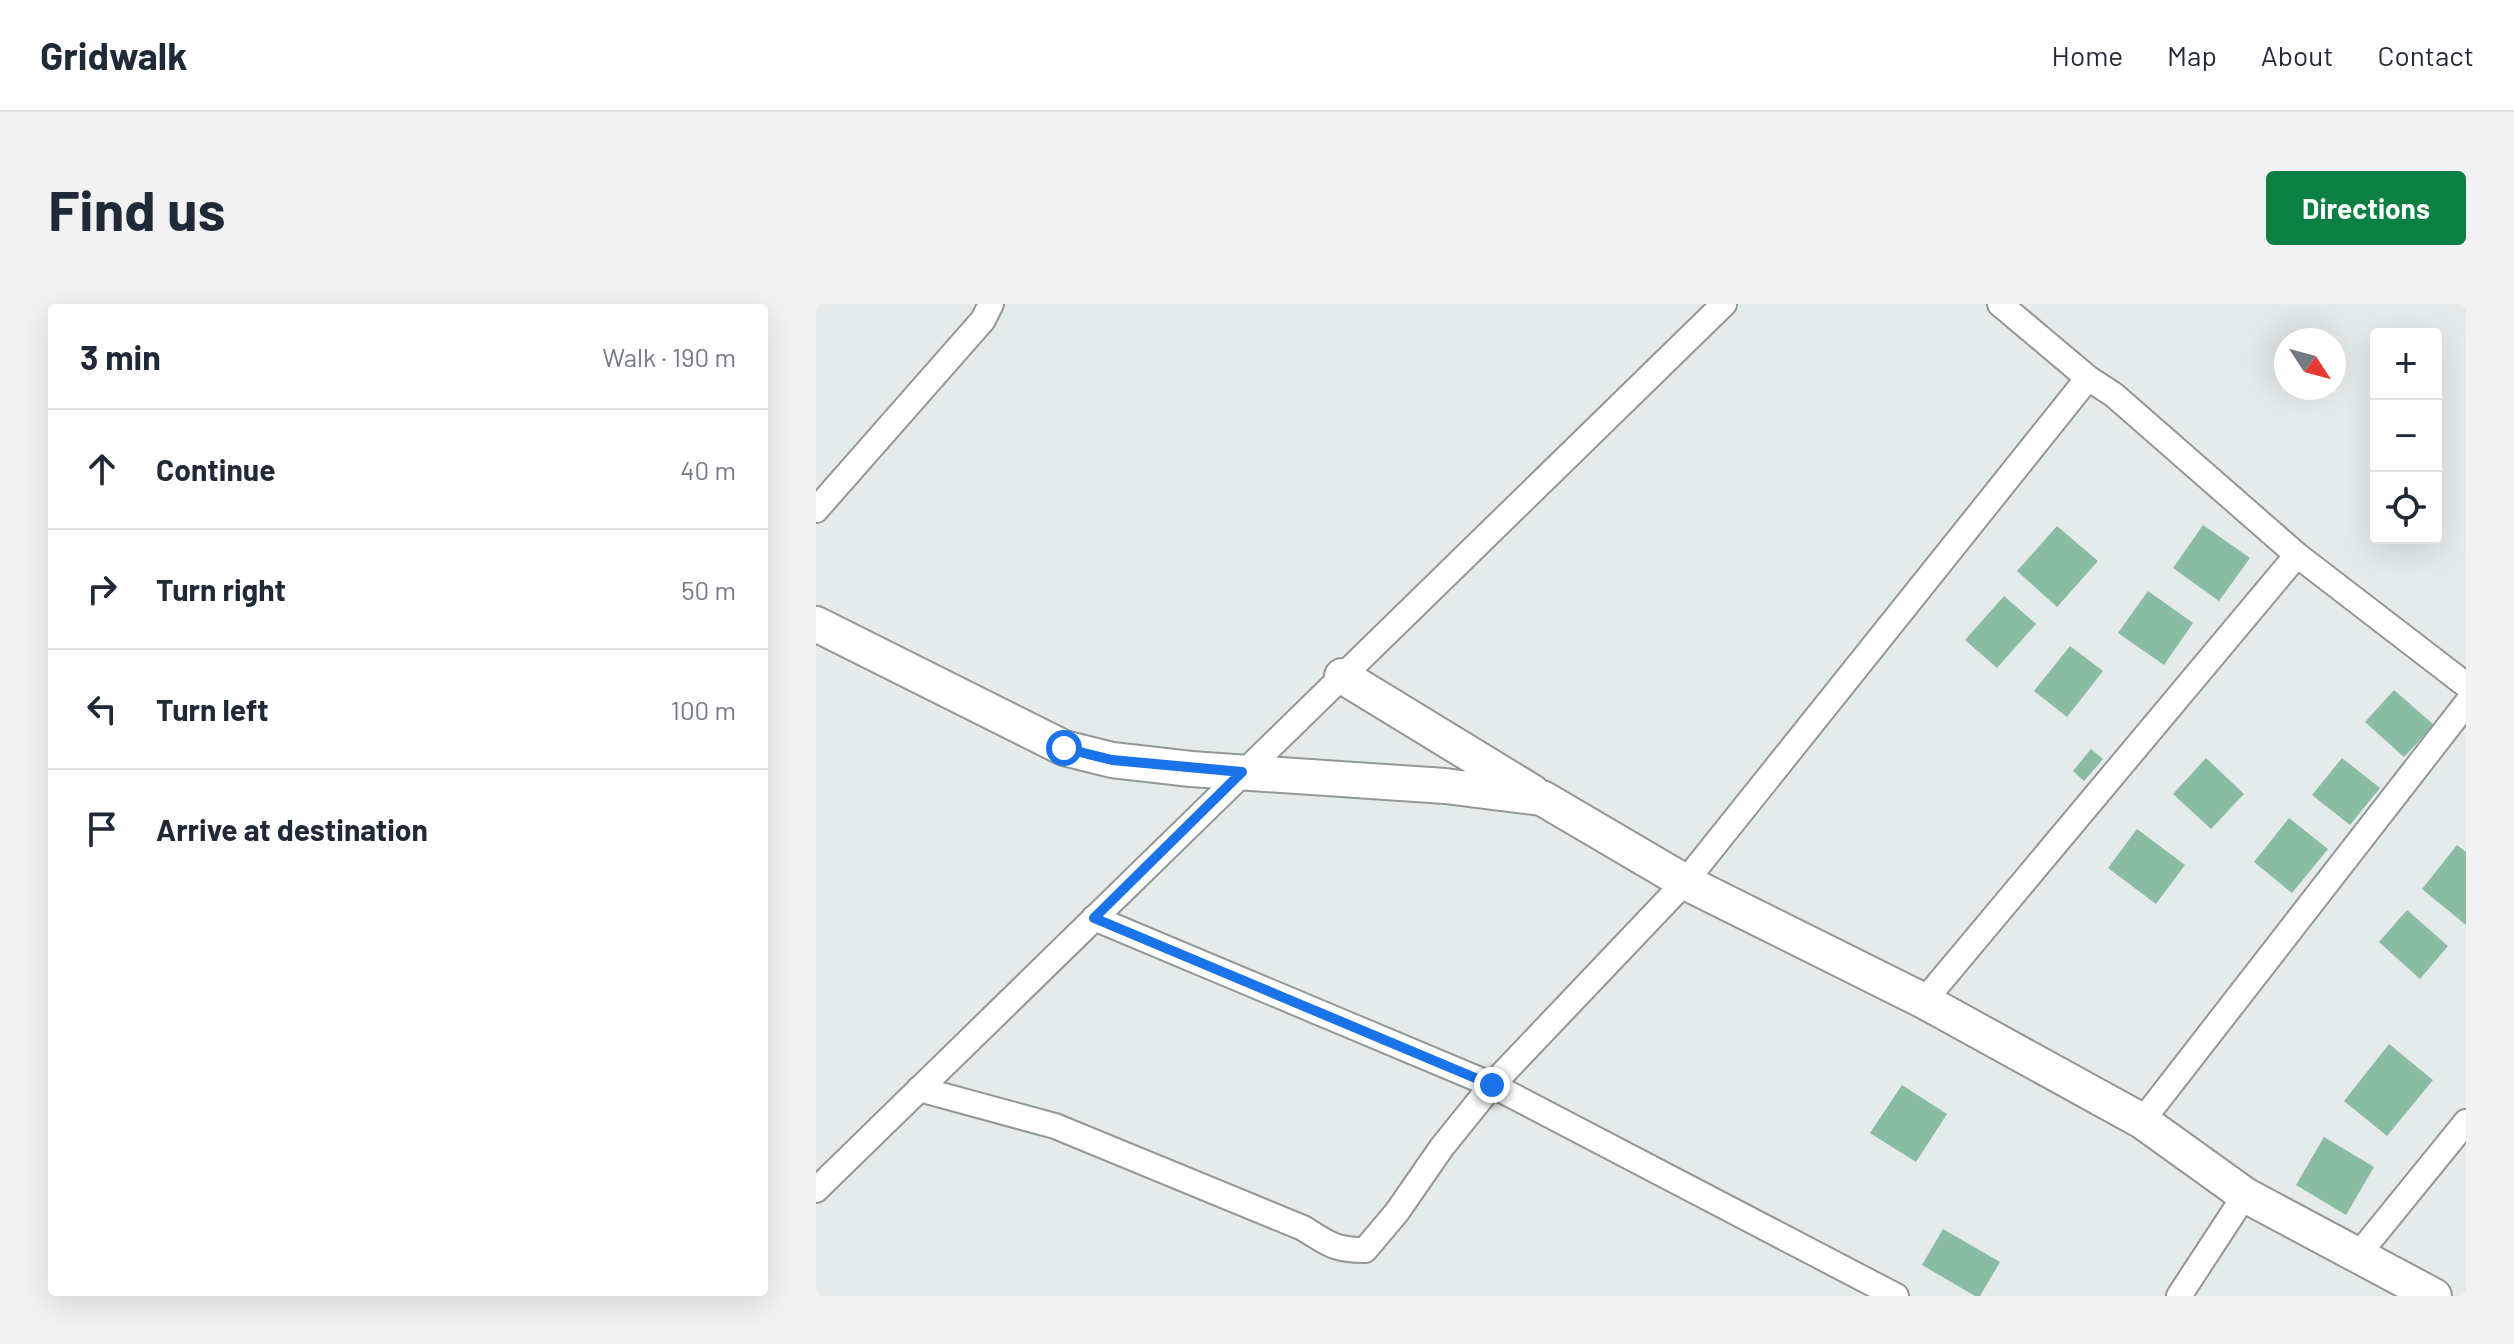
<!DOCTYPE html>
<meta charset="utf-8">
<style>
:root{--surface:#fff;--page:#f2f2f3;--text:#1f2937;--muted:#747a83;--line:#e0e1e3;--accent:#0b8043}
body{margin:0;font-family:Barlow,sans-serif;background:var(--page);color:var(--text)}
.controls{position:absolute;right:24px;top:24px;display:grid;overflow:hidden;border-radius:8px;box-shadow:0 8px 32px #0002}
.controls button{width:72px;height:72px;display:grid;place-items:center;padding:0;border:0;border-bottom:2px solid var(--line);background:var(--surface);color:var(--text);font:40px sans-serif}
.compass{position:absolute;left:1458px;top:24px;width:72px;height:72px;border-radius:50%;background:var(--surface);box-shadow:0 8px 32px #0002;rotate:126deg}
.stop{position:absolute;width:24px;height:24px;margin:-18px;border:6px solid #1a73e8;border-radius:50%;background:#fff}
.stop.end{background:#1a73e8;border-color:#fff;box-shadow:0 2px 8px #0008}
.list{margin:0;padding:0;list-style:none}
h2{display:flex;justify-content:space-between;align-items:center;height:104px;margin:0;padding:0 32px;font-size:34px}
h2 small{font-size:26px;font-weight:400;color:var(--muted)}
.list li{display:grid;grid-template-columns:52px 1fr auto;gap:24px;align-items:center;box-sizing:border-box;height:120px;padding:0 32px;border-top:2px solid var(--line)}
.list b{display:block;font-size:30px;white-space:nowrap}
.list em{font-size:26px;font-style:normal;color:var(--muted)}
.icon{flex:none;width:44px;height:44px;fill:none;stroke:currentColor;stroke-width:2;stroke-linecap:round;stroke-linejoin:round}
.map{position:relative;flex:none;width:1650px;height:992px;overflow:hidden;border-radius:8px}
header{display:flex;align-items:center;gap:48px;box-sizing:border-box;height:112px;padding:0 40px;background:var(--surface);border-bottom:2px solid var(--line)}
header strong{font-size:38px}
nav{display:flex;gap:44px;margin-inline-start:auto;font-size:28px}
.intro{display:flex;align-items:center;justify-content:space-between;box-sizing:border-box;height:192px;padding:0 48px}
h1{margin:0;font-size:56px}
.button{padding:20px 36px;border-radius:8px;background:var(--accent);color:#fff;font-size:28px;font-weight:700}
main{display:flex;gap:48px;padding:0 48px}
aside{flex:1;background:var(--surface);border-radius:8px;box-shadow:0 8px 32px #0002}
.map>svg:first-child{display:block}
.building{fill:#8abca4}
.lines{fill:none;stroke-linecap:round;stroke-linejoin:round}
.street-casing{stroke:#919897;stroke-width:28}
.secondary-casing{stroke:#919897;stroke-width:38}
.street{stroke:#fff;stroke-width:24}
.secondary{stroke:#fff;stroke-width:34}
.route{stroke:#1a73e8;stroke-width:10}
</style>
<header>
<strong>Gridwalk</strong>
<nav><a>Home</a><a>Map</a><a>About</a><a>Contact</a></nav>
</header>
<div class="intro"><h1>Find us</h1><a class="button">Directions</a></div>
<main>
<aside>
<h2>3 min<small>Walk · 190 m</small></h2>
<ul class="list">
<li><svg class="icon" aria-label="ahead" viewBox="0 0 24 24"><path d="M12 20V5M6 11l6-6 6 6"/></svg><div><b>Continue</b></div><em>40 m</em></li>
<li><svg class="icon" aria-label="right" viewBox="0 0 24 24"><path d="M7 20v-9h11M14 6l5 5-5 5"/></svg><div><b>Turn right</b></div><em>50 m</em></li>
<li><svg class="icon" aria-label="left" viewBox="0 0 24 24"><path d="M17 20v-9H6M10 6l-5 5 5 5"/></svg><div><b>Turn left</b></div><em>100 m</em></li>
<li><svg class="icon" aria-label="arrive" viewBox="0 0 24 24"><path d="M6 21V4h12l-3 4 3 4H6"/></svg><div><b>Arrive at destination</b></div></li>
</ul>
</aside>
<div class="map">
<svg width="1650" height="992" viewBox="0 0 1650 992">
<rect width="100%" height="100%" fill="#e4ebea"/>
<path class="building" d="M1387,221L1434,254L1403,297L1357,264Z
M1241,222L1282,257L1241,303L1201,267Z
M1332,287L1377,319L1348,361L1302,329Z
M1188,292L1220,320L1181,364L1149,336Z
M1254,342L1287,367L1251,413L1218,387Z
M1578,386L1618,421L1588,453L1549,418Z
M1275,445L1287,455L1268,477L1257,467Z
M1390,454L1428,490L1395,525L1357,490Z
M1526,454L1564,484L1534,521L1496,491Z
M1473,514L1512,545L1476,589L1438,558Z
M1321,525L1369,561L1340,600L1292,564Z
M1641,541L1650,548V621L1606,585Z
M1591,606L1632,642L1604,675L1563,638Z
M1573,740L1617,776L1571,832L1528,797Z
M1086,781L1131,810L1100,858L1054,829Z
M1508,833L1558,863L1530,911L1480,881Z
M1127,925L1184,958L1164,992H1159L1106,961Z"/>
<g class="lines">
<g class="street-casing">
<path id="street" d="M1184,0L1272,74L1298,91L1481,251L1650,381
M0,206L167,16L175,0
M1108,697L1481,251
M103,785L239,822L487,924C513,940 518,946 549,946L581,908L626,843L676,781L278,614
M1326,817L1650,400
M0,886L908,0
M1542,951L1650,818
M1080,992L676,781L869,578L1272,74
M1363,992L1429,891"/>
</g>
<g class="secondary-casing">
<path id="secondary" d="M0,320L248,444L296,456L375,465L629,482L726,494L869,578L1108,697L1326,817L1429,891L1618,992
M526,372L716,488"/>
</g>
<use href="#street" class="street"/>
<use href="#secondary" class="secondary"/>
</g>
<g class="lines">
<path class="route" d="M248,444L296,456L426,468L278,614L676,781"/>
</g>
</svg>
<div class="controls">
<button>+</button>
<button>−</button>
<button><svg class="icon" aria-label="locate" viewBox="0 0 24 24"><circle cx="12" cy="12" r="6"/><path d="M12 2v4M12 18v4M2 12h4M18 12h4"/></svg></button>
</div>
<svg class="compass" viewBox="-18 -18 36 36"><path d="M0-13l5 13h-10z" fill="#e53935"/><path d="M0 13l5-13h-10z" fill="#747a83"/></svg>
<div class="stop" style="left:248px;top:444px"></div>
<div class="stop end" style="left:676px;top:781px"></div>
</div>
</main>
